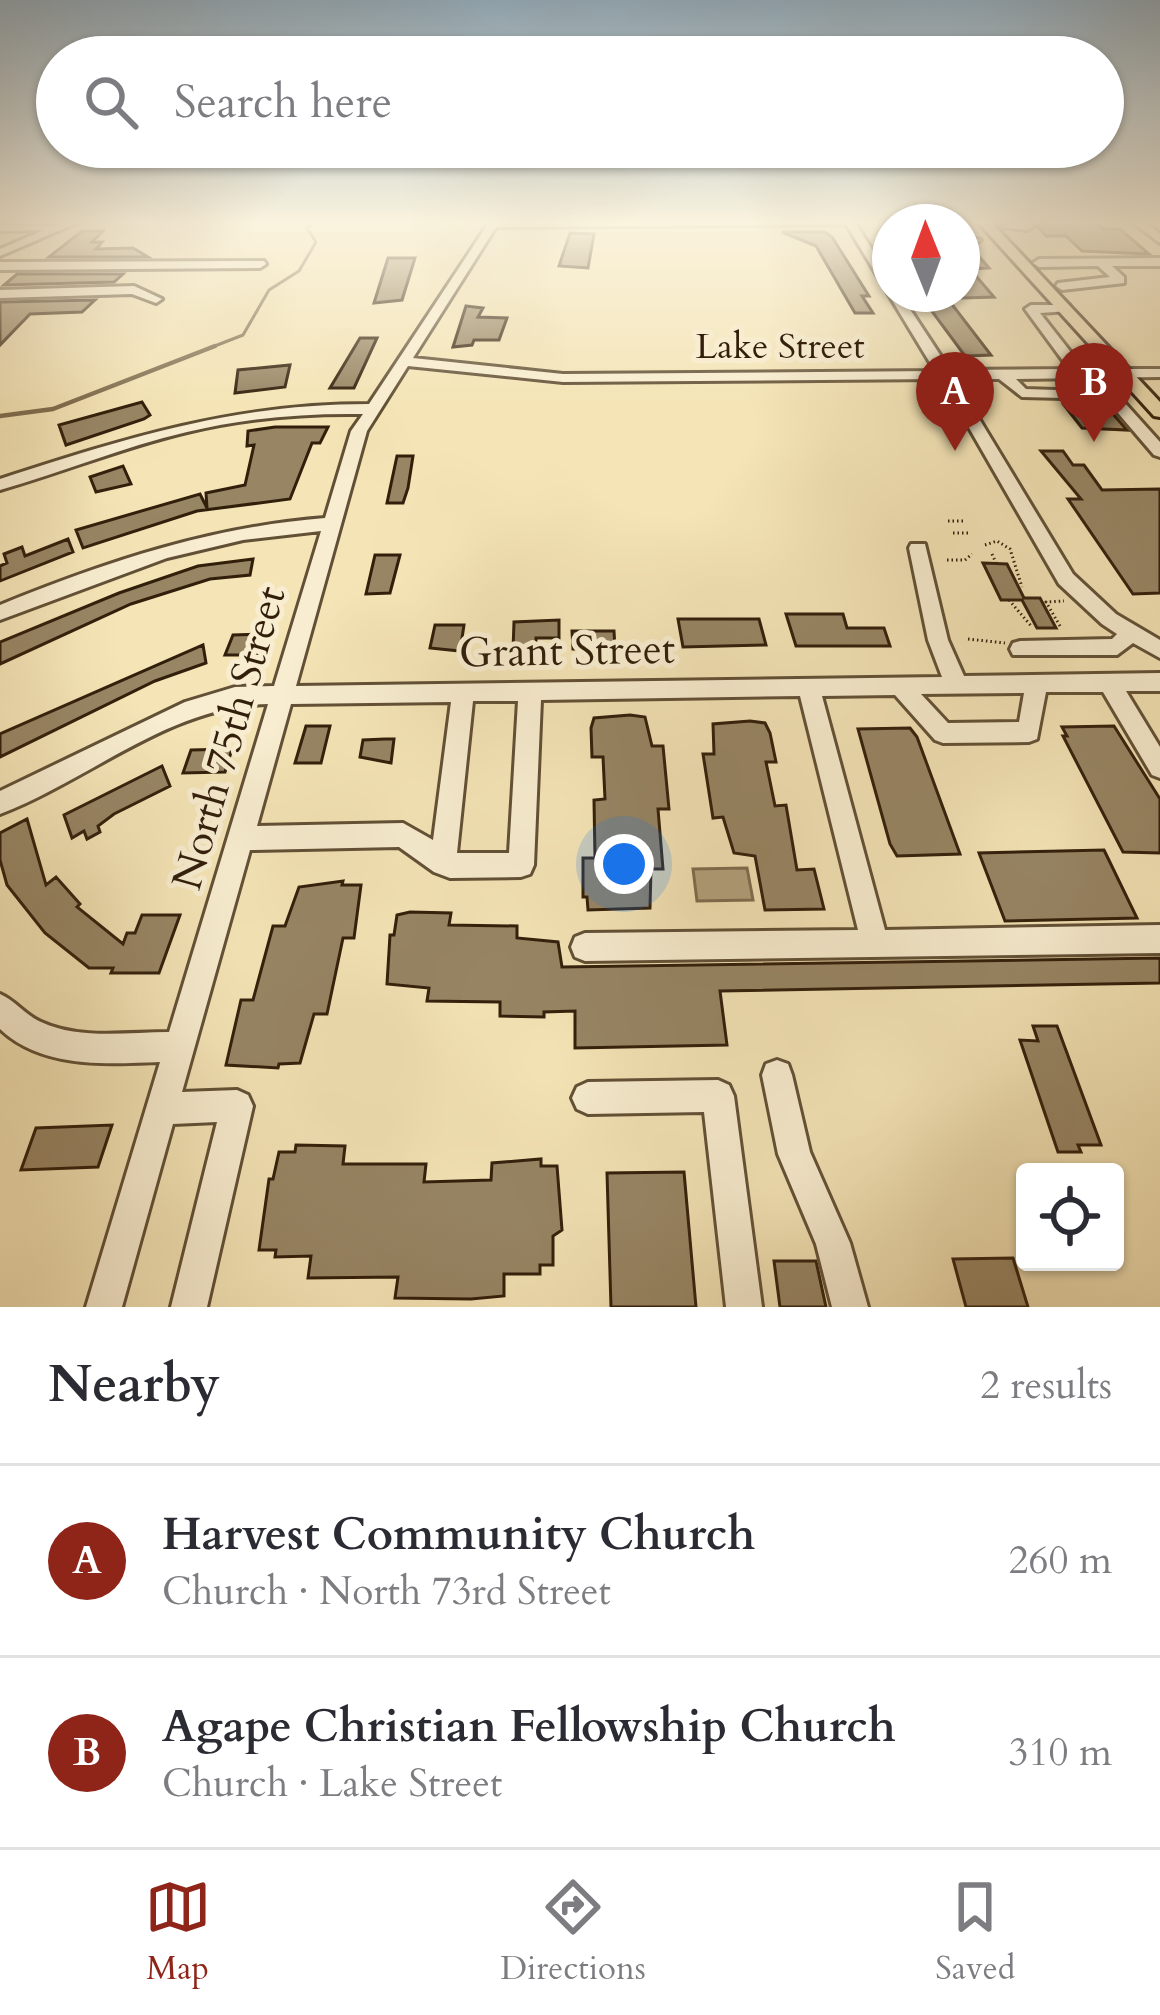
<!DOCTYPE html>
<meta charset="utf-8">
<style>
:root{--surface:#fff;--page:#f2f2f3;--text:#2b2b33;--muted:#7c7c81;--line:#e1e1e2;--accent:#8f2418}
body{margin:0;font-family:Cardo,serif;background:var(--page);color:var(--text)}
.controls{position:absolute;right:36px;bottom:36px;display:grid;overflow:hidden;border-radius:12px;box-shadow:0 3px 9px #0004}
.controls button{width:108px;height:108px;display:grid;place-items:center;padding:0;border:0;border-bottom:3px solid var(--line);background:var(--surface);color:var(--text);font:60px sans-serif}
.compass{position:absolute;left:872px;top:204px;width:108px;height:108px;border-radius:50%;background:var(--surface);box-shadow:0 3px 9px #0004;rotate:359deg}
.you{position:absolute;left:624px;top:864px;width:42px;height:42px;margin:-30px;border:9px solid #fff;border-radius:50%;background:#1a73e8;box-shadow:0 0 0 18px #1a73e833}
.badge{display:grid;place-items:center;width:78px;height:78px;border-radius:50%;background:var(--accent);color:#fff;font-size:39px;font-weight:700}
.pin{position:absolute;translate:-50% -99px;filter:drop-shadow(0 3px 6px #0008)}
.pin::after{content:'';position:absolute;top:63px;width:42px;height:36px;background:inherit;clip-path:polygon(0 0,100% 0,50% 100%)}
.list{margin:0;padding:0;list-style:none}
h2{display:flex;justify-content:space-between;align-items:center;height:156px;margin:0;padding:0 48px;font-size:51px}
h2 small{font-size:39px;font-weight:400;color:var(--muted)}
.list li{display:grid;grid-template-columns:78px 1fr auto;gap:36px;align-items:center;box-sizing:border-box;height:192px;padding:0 48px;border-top:3px solid var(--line)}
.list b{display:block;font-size:45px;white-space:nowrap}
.list p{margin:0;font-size:39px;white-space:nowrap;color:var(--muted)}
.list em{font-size:39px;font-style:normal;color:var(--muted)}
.icon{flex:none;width:66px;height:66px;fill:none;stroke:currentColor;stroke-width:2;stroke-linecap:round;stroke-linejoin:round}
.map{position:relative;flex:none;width:1160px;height:1307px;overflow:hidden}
.search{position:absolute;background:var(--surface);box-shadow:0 3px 9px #0004;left:36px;right:36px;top:36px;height:132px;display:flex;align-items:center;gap:30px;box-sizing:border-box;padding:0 42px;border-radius:66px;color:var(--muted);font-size:45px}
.sheet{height:540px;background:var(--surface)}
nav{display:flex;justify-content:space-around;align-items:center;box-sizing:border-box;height:168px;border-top:3px solid var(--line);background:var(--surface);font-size:33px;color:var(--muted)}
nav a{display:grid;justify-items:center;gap:6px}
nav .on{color:var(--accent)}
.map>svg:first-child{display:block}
.water{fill:#b2a17c;stroke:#7f6d4f;stroke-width:3}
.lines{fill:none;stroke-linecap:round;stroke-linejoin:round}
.stream-far1{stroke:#7f6d4f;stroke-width:3}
.stream{stroke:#7f6d4f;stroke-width:4.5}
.building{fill:#978564;stroke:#321f0b;stroke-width:3}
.minor-casing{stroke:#625036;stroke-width:6}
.major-casing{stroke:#321f0b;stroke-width:6}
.path{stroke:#321f0b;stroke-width:3;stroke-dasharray:1.5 3;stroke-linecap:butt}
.minor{fill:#f8edd0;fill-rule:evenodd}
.major{fill:#f4e4b6;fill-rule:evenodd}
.labels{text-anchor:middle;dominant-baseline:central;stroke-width:10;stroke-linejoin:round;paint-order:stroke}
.far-street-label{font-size:36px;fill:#321f0b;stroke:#f8edd0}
.street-label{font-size:42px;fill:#321f0b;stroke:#f8edd0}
</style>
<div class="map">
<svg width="1160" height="1307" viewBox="0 0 1160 1307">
<rect width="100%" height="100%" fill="#f4e4b6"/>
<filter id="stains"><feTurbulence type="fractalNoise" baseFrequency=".00167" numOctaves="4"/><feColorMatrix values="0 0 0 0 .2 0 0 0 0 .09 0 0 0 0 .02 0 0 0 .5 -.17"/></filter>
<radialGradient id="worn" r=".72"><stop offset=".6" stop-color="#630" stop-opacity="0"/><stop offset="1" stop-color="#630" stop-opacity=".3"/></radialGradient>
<path class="water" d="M747,868L753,900L697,901L693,869Z"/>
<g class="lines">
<path class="stream-far1" d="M207,349L243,335L269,290L299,271L316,242L307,228L317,221"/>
<path class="stream" d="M0,416L53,409L215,346"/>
</g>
<path class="building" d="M1033,221H1094L1103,229H1120L1149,254L1082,251L1066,236H1046Z
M82,231H103L92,242H102L96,249L133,248L148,257H49Z
M782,232H825L832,237L869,296H862L873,313H855L816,246Z
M570,233L594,234L588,268L559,266Z
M962,247H971L989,268L970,269L994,297L962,298Z
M388,258H415L402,300L374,303Z
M17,274H123L114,282L4,285Z
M95,300L82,312L30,314L0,345V302Z
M935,303H951L991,355L965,356L928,306Z
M466,306L483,308L478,317L507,318L499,340H474L472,345L453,347Z
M360,338H377L354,388H330Z
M290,365L285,387L235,393L238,370Z
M142,402L150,415L144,419L66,445L59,425Z
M1064,405H1105L1127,430L1082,428Z
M275,427H328L320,443H312L290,499L197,511L83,548L76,530L200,494L207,508L206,493L245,485L254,445L247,446L248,431Z
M1041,451H1063L1073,465H1084L1102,490L1160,489V593L1133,594L1068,499H1081Z
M397,456H413L408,488L403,503H387Z
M123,466L131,484L96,492L90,477Z
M68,539L73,552L0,581V566L7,563L4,554L22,547L25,556Z
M375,555H400L390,593L366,594Z
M253,559L250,575L210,579L131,604L0,664V642L119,593L198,566Z
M983,563L1007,564L1024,598H1040L1056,628H1037L1022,600H1001Z
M786,614H843L847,628H884L890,646H796Z
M678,619H759L766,645L683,647Z
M559,620V638H536V649L513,650L514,622Z
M435,625H464L460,651L430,648Z
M572,631H614L615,649H573Z
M269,634L262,655H225L233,635Z
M203,645L206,663L155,681L0,757V734Z
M630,715L645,717L652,746H663L669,809H658L663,869H651L650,908L588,910L587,897H583V858H595L594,800L605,799L603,757H592L591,728L594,718Z
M750,721L765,723L770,733L776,762H766L775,806L786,805L797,870L814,869L824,909L765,910L755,856L734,853L723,817L713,818L703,754H714L713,724Z
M306,726H330L321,763H295Z
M1114,726L1160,799V853L1123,852L1063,736H1067L1062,727Z
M910,728L917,737L960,854L897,856L890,844L858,729Z
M385,739H394L391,763L360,757L363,740Z
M232,749L225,772L183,773L191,750Z
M162,766L170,786L114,814L98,826L100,832L87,839L84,831L72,838L64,815Z
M27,819L46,885L56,877L80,904L77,907L123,944L127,933H135L142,915H180L159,973H111L113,968H89L45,933L7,885L0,860V833Z
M1104,850L1137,918L1005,921L979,853Z
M343,881L342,885H361L354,938H343L327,1014H314L300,1063L279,1064L278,1068L226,1065L241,1000H253L273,926H285L299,887Z
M410,912L451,913L449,925L517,926V938L558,942L562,967L1160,958V983L720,991L727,1045L575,1048V1011L544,1012V1017L500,1016V1002L427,1001L429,988L387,984L390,935H394L397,915Z
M1033,1026H1057L1101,1145H1078L1081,1152H1058L1020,1040L1038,1041Z
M112,1125L98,1167L21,1170L36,1128Z
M296,1145L345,1146L343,1164H426L424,1182L491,1180L492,1163L541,1159V1166H557L562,1230L553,1236V1265H540V1274H504V1296L471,1299L395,1298L398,1277L308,1278L311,1256L275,1257L276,1250H259L269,1179H273L279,1152H295Z
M684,1172L696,1307H611L607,1173Z
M1013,1258L1028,1307H966L953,1259Z
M774,1261H816L826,1307H780Z"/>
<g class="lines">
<g class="minor-casing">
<path id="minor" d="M67,221H81L0,256V249L44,230L0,231V225L54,226Z
M490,221H854L890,278V294H900L950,370L1069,369L1025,309L1031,305H1069V311L1040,313L1084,369H1160V377L1016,379L1026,389L1115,392L1160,442V457L1154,455L1106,399L1022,397L999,379H955L1073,574L1116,614L1160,640V658L1133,643L1117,655H1013L1010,649L1013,643L1020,641L1112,639L1117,634L1102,624L1059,584L941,379L563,382L408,366L367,431L296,686L942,677L928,640L909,548L911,544H925L948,640L964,676L1160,673V691H1126L1160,747V778L1152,775L1103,692H1046L1037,739L1029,742L943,743L935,740L895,695L822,696L885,930L1160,925V953L585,961L575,957L571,947L575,937L585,933L858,930L800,696L541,700L534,865L530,874L521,877L450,878L434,872L399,847L250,850L182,1092L237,1090L248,1095L253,1106L207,1307H171L217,1122L173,1124L122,1307H86L160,1062C107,1064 42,1069 0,1029V994C16,1001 25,1015 41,1022C79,1040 128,1032 169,1032L268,704C170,706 89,780 0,814V791L185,702L235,687L274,686L321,531L243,540L167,558L0,620V605C106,562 210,527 325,518L351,431L363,414C303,413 245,418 187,432C123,447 63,472 0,490V479C127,438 233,404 369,404ZM846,224L935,371L563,374L413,358L496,227ZM1024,693L1019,722L948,723L921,694ZM473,701H518L509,853H457ZM451,702L433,840L403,823L257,826L291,704Z
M907,221H919V222H907Z
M1016,221H1027L1033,227L1027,230L999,227L1018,224Z
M1131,221H1143L1160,234V243Z
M962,236L981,240L975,243L962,242Z
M1160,258V266H1112L1124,277V283L1062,290L1056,286L1058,283L1110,277L1098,266L1039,267L1033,263L1039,259Z
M264,261L266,264L260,268L0,270V262Z
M134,286L162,299L156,303L132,294L0,298V290Z
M915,294H927L930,299L920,302Z
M777,1060L788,1064L792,1075L810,1152L850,1243L868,1307H832L816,1244L778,1154L762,1075L766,1064Z
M718,1080L729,1085L734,1096L762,1307H726L704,1112L588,1114L577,1109L572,1098L577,1087L588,1082Z"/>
</g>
<g class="major-casing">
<path id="major" d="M977,221H990L1160,402V417L1154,416Z"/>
</g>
<path class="path" d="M948,521H966
M953,533H971
M985,545L997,541L1010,549L1022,587
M992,554L996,563
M947,560H965L972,554
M1009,600L1032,627
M1060,626L1046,602L1064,601
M968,639L1005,643"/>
<use href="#minor" class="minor"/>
<use href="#major" class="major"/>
</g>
<linearGradient id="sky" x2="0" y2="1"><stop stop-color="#92acbd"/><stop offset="0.55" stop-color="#faf3de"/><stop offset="1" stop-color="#faf3de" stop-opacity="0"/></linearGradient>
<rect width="1160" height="404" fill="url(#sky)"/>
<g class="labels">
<g class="far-street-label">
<text x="780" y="346">Lake Street</text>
</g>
<g class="street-label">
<text transform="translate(567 651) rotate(-1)">Grant Street</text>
<text transform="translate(229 738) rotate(-74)">North 75th Street</text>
</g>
</g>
<rect width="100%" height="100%" filter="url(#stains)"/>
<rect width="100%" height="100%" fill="url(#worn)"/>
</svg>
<div class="controls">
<button><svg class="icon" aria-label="locate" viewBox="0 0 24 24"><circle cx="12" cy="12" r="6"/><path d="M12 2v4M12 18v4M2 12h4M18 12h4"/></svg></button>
</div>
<svg class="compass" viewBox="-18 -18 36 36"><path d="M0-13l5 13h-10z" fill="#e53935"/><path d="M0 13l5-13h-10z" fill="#7c7c81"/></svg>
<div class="you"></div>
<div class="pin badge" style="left:955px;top:451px">A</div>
<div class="pin badge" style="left:1094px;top:442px">B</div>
<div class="search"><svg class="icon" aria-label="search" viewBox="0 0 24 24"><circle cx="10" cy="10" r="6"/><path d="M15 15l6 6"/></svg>Search here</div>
</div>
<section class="sheet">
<h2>Nearby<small>2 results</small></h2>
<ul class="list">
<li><span class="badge">A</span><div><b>Harvest Community Church</b><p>Church · North 73rd Street</p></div><em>260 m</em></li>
<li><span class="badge">B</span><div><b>Agape Christian Fellowship Church</b><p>Church · Lake Street</p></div><em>310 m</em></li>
</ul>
</section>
<nav>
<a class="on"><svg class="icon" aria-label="map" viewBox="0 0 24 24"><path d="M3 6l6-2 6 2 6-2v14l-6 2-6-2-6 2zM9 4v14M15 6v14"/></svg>Map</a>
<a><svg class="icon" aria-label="directions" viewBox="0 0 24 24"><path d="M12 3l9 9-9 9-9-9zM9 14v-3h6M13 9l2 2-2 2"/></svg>Directions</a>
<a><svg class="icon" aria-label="saved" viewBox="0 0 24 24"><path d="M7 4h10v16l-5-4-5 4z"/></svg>Saved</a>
</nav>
